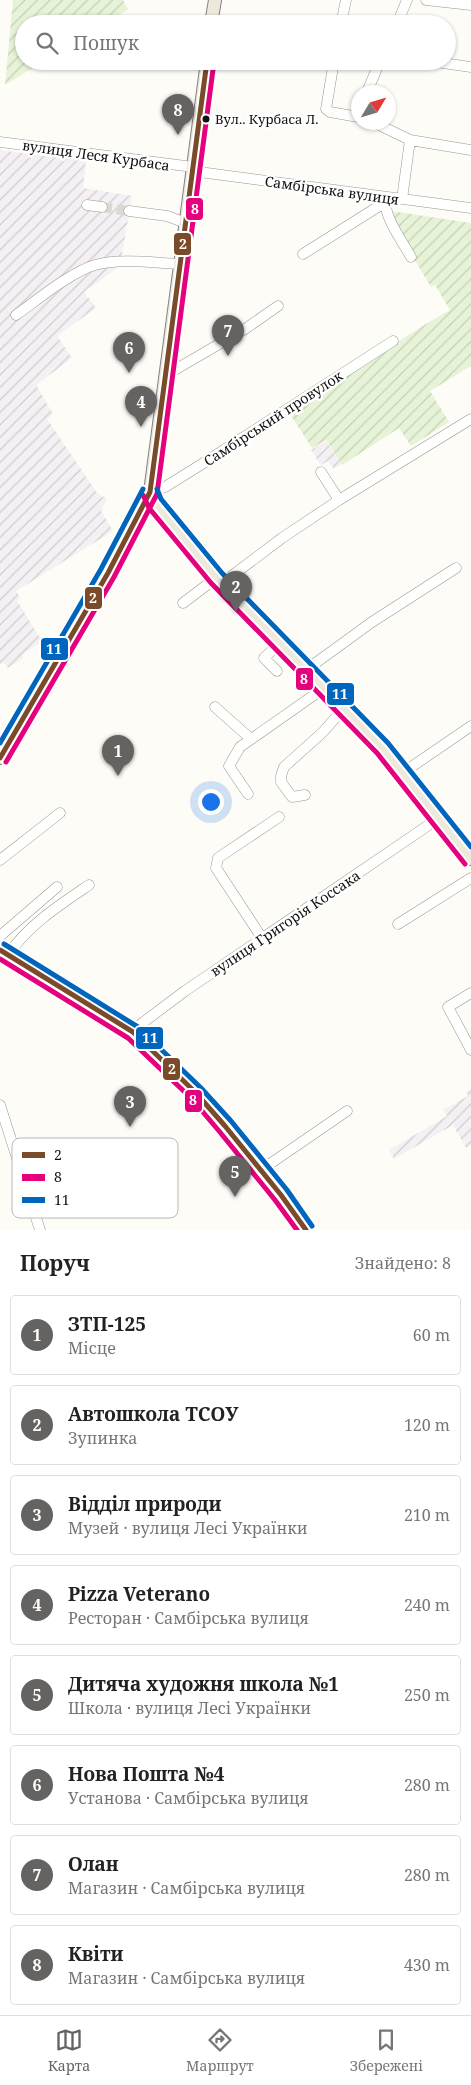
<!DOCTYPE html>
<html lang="uk">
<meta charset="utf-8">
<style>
:root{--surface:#fff;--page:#f6f6f6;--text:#222;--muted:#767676;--line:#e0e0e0;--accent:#646362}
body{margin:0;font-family:"Noto Serif",serif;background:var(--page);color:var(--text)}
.compass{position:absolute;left:351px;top:85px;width:45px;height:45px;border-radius:50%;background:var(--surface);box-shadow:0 1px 4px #0004;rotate:52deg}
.you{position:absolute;left:210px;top:801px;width:18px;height:18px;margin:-12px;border:4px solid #fff;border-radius:50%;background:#1a73e8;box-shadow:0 0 0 8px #1a73e833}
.badge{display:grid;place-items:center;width:32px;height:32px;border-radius:50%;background:var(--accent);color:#fff;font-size:16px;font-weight:700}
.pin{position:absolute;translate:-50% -41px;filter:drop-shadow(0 1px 2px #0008)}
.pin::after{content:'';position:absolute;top:26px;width:18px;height:15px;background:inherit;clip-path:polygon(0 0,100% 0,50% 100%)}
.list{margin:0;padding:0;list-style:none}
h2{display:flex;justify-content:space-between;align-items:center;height:65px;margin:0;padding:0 20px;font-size:21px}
h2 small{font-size:16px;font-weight:400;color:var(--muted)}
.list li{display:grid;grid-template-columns:32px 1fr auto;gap:15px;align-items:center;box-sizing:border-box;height:80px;margin:0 10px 10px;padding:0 10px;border:1px solid var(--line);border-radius:5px}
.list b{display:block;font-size:19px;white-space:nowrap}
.list p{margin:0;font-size:16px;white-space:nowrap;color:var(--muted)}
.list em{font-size:16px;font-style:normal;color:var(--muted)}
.icon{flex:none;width:28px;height:28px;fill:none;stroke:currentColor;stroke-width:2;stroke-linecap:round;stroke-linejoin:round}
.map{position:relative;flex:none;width:471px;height:1230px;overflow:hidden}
.search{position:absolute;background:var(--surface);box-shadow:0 1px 4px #0004;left:15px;right:15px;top:15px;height:55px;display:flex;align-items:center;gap:12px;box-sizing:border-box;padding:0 18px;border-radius:28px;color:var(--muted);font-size:19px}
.sheet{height:785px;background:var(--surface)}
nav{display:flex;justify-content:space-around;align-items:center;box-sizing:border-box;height:70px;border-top:1px solid var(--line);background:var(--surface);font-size:14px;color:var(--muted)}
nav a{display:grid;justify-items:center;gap:2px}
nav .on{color:var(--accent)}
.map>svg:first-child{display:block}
.industrial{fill:url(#industrial-furrows)}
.garden{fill:url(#garden-furrows)}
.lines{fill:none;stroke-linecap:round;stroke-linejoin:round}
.minor-tunnel{stroke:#dad9d4;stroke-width:10;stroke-dasharray:10 5;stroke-linecap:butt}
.minor-casing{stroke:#979795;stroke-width:11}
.major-casing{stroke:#858482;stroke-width:14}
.minor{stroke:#fffffe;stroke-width:10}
.major{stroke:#ede9dc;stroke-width:12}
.bus-1-casing{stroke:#fff;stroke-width:9}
.bus-2-casing{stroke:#fff;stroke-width:9}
.bus-3-casing{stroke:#fff;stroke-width:9}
.bus-1{stroke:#7a4b2a;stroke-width:5}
.bus-2{stroke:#e5007d;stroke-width:5}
.bus-3{stroke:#0065bd;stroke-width:5}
.bus-dot{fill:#111;stroke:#fff;stroke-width:2}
.labels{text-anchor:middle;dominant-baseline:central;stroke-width:5;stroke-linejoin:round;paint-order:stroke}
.bus-label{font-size:13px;fill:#111;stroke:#fff;text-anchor:start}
.street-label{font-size:14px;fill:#111;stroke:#fff}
.key{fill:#fff;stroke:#b8b8b8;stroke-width:1}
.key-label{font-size:14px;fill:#111}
.line-badge{stroke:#fff;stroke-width:2}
.badge-label{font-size:14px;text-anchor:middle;font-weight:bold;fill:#fff}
</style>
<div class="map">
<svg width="471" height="1230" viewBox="0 0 471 1230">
<defs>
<pattern id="industrial-furrows" width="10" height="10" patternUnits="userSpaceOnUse" patternTransform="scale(1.25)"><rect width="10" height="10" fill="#f5f0f3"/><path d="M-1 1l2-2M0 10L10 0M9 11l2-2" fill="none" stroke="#d1cdcf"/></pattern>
<pattern id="garden-furrows" width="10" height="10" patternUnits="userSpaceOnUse" patternTransform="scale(1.25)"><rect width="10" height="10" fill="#e7f3d7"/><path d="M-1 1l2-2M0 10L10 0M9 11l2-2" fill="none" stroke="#c5cfb8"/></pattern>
</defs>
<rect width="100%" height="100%" fill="#fdfcf7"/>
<path class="industrial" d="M0,150L86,161L83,188L132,196L120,266L84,292L96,308L57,336L72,358L36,385L53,414L47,419L97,493L107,499L101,511L113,531L16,591L20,598L17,601L42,641L22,655L23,658L8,668L4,663L0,664Z
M326,441L341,464L334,469L328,461L321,465L311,450Z
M471,1089V1145L466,1148L453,1125L394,1159L389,1150L447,1116L443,1110L468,1096L466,1091Z"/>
<path class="garden" d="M13,0H123L128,9L104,24H24V61H44L5,85Z
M391,211L471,223V366L430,391L449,422L411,446L399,428L342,465L326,440L312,448L288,411L426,324L450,310L435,285L431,287L414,259L416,257L393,218Z"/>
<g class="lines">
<path class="minor-tunnel" d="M102,207L129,211"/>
<g class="minor-casing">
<path id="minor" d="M426,0L471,5
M341,24L346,0
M397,24L407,0
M334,61L326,109L330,112L358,117
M429,61L471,67
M367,92L380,61
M373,122L410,140L402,199
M410,140L471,150
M0,142L193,167
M192,171L471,208
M385,197C384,218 401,239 411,257
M87,205L102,207
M129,211L167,216L186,223
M303,254L384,203
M16,315C37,300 71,272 95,265C121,258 153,263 180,264
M166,375L245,329L278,306
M321,472L339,500
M150,492L165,487L202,464L393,341
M221,584L282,538L339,500L471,419
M183,603L216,578
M306,670L372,622L456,568
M277,671L264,658L280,643
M215,707L251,739
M404,772L471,726
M248,794L229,766L240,747L324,688
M305,795L292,797L281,782V776L284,767L323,732L344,708
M0,860L60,813
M398,924L471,878
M0,936L57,887
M262,938L216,868L218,858L279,817
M0,950L133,1032L196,1093L225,1126L281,1195L306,1230
M8,955C28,925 61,904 89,885
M471,993L448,1007L471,1050
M133,1032L141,1024L185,991L439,818
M0,1105L40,1230
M261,1170L347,1111"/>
</g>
<g class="major-casing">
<path id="major" d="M211,24L215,0
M150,492L155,503L216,578L383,748L471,859
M0,758L108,573L150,492L207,61"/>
</g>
<use href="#minor" class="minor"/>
<use href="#major" class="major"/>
<g class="bus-1-casing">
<path id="bus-1" d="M0,758L108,573L150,492L207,61
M0,950L133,1032L196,1093L225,1126L281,1195L306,1230"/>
</g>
<g class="bus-2-casing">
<path id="bus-2" d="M143,495L149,508L211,583L377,753L465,864
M6,762L114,577L157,494L214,62
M0,959L128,1038L191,1098L219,1131L275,1200L297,1230"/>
</g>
<g class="bus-3-casing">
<path id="bus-3" d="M157,489L161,499L222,573L388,743L471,847
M0,743L101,569L143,489
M4,944L138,1027L201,1088L231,1121L287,1190L312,1226"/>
</g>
<use href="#bus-1" class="bus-1"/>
<use href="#bus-2" class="bus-2"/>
<use href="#bus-3" class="bus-3"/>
</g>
<circle class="bus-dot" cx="206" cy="119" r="4.5"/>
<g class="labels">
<g class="bus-label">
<text x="215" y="119">Вул.. Курбаса Л.</text>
</g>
<g class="street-label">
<text transform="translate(96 155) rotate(8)">вулиця Леся Курбаса</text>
<text transform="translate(332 190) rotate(8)">Самбірська вулиця</text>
<text transform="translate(273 418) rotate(-33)">Самбірський провулок</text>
<text transform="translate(285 923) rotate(-34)">вулиця Григорія Коссака</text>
</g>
</g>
<rect x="12" y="1138" width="166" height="80" rx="8" class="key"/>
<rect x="22" y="1152" width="23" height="6" fill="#7a4b2a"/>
<rect x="22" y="1174" width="23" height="7" fill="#e5007d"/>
<rect x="22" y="1197" width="23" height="6" fill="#0065bd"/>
<g class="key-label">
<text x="54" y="1160">2</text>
<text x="54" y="1182">8</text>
<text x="54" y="1205">11</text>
</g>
<g class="line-badge">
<rect x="185" y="197" width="19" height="24" rx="5" fill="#e5007d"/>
<rect x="173" y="232" width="19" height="24" rx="5" fill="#7a4b2a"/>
<rect x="84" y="586" width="19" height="24" rx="5" fill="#7a4b2a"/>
<rect x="40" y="637" width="29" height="24" rx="5" fill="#0065bd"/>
<rect x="295" y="667" width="19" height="24" rx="5" fill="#e5007d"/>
<rect x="326" y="682" width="29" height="24" rx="5" fill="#0065bd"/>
<rect x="135" y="1026" width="29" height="24" rx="5" fill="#0065bd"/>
<rect x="162" y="1057" width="19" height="24" rx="5" fill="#7a4b2a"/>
<rect x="184" y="1089" width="19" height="24" rx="5" fill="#e5007d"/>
</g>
<g class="badge-label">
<text x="195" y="214">8</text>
<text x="183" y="249">2</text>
<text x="93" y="603">2</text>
<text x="54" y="654">11</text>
<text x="304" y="684">8</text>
<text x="340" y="699">11</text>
<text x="150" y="1043">11</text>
<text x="172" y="1074">2</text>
<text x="193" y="1105">8</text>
</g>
</svg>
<svg class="compass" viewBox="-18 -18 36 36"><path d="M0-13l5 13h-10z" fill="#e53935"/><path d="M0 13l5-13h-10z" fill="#767676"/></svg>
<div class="you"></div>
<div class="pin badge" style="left:118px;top:776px">1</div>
<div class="pin badge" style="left:236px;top:612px">2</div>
<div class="pin badge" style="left:130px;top:1127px">3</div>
<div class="pin badge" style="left:141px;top:427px">4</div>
<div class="pin badge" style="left:235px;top:1197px">5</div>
<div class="pin badge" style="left:129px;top:373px">6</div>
<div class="pin badge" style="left:228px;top:356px">7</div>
<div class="pin badge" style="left:178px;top:135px">8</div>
<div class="search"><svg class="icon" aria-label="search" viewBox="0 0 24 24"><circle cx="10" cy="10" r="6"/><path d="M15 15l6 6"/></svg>Пошук</div>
</div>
<section class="sheet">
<h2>Поруч<small>Знайдено: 8</small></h2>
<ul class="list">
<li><span class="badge">1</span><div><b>ЗТП-125</b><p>Місце</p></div><em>60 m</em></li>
<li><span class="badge">2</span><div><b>Автошкола ТСОУ</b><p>Зупинка</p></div><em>120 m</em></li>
<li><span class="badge">3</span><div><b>Відділ природи</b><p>Музей · вулиця Лесі Українки</p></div><em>210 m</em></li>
<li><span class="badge">4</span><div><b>Pizza Veterano</b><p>Ресторан · Самбірська вулиця</p></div><em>240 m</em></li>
<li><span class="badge">5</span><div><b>Дитяча художня школа №1</b><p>Школа · вулиця Лесі Українки</p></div><em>250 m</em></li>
<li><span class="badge">6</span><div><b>Нова Пошта №4</b><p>Установа · Самбірська вулиця</p></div><em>280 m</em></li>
<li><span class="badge">7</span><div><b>Олан</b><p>Магазин · Самбірська вулиця</p></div><em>280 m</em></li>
<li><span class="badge">8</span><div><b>Квіти</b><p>Магазин · Самбірська вулиця</p></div><em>430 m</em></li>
</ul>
</section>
<nav>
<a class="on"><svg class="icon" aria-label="map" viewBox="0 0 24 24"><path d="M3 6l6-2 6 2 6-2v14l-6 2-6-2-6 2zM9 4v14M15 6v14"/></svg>Карта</a>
<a><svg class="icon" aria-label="directions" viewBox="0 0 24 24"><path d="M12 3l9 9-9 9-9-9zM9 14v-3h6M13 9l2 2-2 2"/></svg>Маршрут</a>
<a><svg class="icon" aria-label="saved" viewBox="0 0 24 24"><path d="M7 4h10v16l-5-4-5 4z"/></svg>Збережені</a>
</nav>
